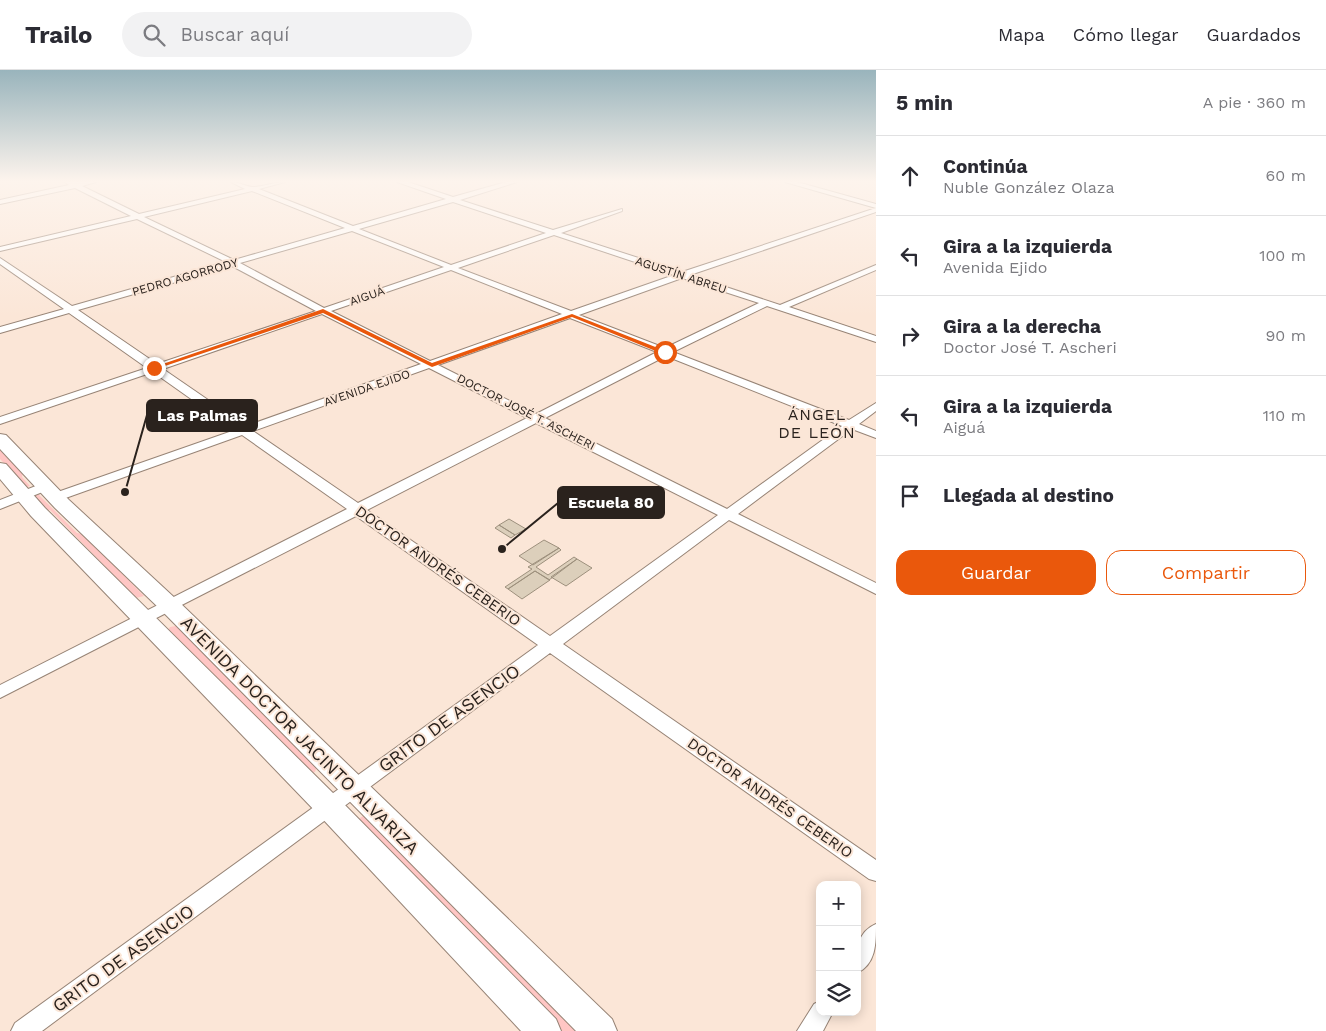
<!DOCTYPE html>
<html lang="es">
<meta charset="utf-8">
<style>
:root{--surface:#fff;--page:#f2f2f3;--text:#2b2b33;--muted:#7c7c81;--line:#e1e1e2;--accent:#ea580c}
body{margin:0;font-family:"Work Sans",sans-serif;background:var(--page);color:var(--text)}
.controls{position:absolute;right:15px;bottom:15px;display:grid;overflow:hidden;border-radius:10px;box-shadow:0 2px 12px #0003}
.controls button{width:45px;height:45px;display:grid;place-items:center;padding:0;border:0;border-bottom:1px solid var(--line);background:var(--surface);color:var(--text);font:25px sans-serif}
.stop{position:absolute;width:15px;height:15px;margin:-11px;border:4px solid #ea580c;border-radius:50%;background:#fff}
.stop.end{background:#ea580c;border-color:#fff;box-shadow:0 1px 5px #0008}
.list{margin:0;padding:0;list-style:none}
h2{display:flex;justify-content:space-between;align-items:center;height:65px;margin:0;padding:0 20px;font-size:21px}
h2 small{font-size:16px;font-weight:400;color:var(--muted)}
.list li{display:grid;grid-template-columns:32px 1fr auto;gap:15px;align-items:center;box-sizing:border-box;height:80px;padding:0 20px;border-top:1px solid var(--line)}
.list b{display:block;font-size:19px;white-space:nowrap}
.list p{margin:0;font-size:16px;white-space:nowrap;color:var(--muted)}
.list em{font-size:16px;font-style:normal;color:var(--muted)}
.actions{display:flex;gap:10px;padding:15px 20px}
.actions a{flex:1;padding:11px 0;border:1px solid var(--accent);border-radius:15px;text-align:center;font-size:18px;color:var(--accent)}
.actions .main{background:var(--accent);color:#fff}
.icon{flex:none;width:28px;height:28px;fill:none;stroke:currentColor;stroke-width:2;stroke-linecap:round;stroke-linejoin:round}
.map{position:relative;flex:none;width:876px;height:961px;overflow:hidden}
header{display:flex;align-items:center;gap:30px;box-sizing:border-box;height:70px;padding:0 25px;background:var(--surface);border-bottom:1px solid var(--line)}
header strong{font-size:24px}
nav{display:flex;gap:28px;margin-inline-start:auto;font-size:18px}
.search{width:350px;height:45px;background:var(--page);display:flex;align-items:center;gap:12px;box-sizing:border-box;padding:0 18px;border-radius:28px;color:var(--muted);font-size:19px}
main{display:flex}
aside{flex:1;background:var(--surface)}
.map>svg:first-child{display:block}
.green{fill:#ffc6c4}
.building{fill:#dccfbb;stroke:#9d907d}
.lines{fill:none;stroke-linecap:round;stroke-linejoin:round}
.minor-casing{stroke:#978476;stroke-width:2}
.secondary-casing{stroke:#978476;stroke-width:2}
.minor{fill:#fff;fill-rule:evenodd}
.secondary{fill:#fff;fill-rule:evenodd}
.route{fill:#ea580c}
.labels{text-anchor:middle;dominant-baseline:central;stroke-width:4;stroke-linejoin:round;paint-order:stroke}
.far-street-label{font-size:12px;fill:#2a221d;stroke:#fbe6d7}
.street-label{font-size:15px;fill:#2a221d;stroke:#fbe6d7}
.neighbourhood-label{font-size:16px;letter-spacing:1px;fill:#2a221d;stroke:#fbe6d7}
.near-street-label{font-size:18px;fill:#2a221d;stroke:#fbe6d7}
.leader{fill:none;stroke:#2a221d;stroke-width:2}
.callout-dot{fill:#2a221d;stroke:#fbe6d7;stroke-width:2}
.callout{fill:#2a221d;stroke:#2a221d;stroke-width:2}
.callout-label{font-size:16px;text-anchor:middle;font-weight:bold;fill:#fff}
</style>
<header>
<strong>Trailo</strong>
<div class="search"><svg class="icon" aria-label="search" viewBox="0 0 24 24"><circle cx="10" cy="10" r="6"/><path d="M15 15l6 6"/></svg>Buscar aquí</div>
<nav><a>Mapa</a><a>Cómo llegar</a><a>Guardados</a></nav>
</header>
<main>
<div class="map">
<svg width="876" height="961" viewBox="0 0 876 961">
<rect width="100%" height="100%" fill="#fbe6d7"/>
<path class="green" d="M0,380L23,403L22,407L30,416L27,417L0,389Z
M38,424L77,463L83,464L144,526L136,528L50,440H44L35,425Z
M176,556L317,696L315,702L312,703L168,560L170,557Z
M363,746L366,747L581,961H562L358,754L357,750Z"/>
<path class="building" d="M509,449L526,459L515,465L499,455Z
M499,455L515,465L511,468L495,458Z
M544,470L559,478L533,495L519,486Z
M559,478L561,480L536,497L548,505L574,487L577,489L549,510L535,501L508,519L505,517L532,499L528,497Z
M577,489L592,498L566,516L551,507Z
M535,501L550,510L522,529L508,519Z"/>
<g class="lines">
<g class="minor-casing">
<path id="minor" d="M65,112H96L82,116L139,144L245,119L231,112C239,112 244,116 252,117C257,118 276,112 285,112L259,119L353,156L446,129L397,112H408L453,127L506,112H517L460,130L553,160L622,139V141L561,163L682,202L876,138L785,112H797L876,134V142L690,205L780,235L876,195V200L789,237L876,266V272L767,236L673,282L849,350L876,333V341L859,354L876,361V368L852,359L738,444L876,513V524L729,450L563,574L876,790V811L869,809L550,583L42,961H11L15,953L538,575L356,446L0,628V615L347,439L242,365L60,430H52L50,427L52,424L235,360L153,302L0,354V347L147,298L69,243L0,263V257L64,239L0,194V188L72,236L226,192L137,149L0,181V177L131,146L75,118L0,134V130L69,115ZM252,121L345,158L234,190L144,147ZM453,132L546,163L451,195L359,159ZM352,161L444,197L324,238L240,193ZM554,165L674,205L571,241L458,198ZM232,196L316,241L157,294L78,240ZM451,200L562,244L430,291L331,241ZM682,208L759,233L665,278L579,245ZM322,244L421,294L246,356L163,299ZM570,248L657,282L536,344L438,295ZM666,286L842,356L727,439L545,348ZM429,298L527,348L358,433L253,361ZM536,353L718,445L550,566L367,440Z
M46,412L50,413L52,416L50,419L0,439V430Z
M876,854C876,874 876,894 857,903C857,883 855,863 876,854Z
M820,931V942H833L823,961H797L814,934Z"/>
</g>
<g class="secondary-casing">
<path id="secondary" d="M0,364L6,365L69,430L177,530L612,949L617,961H576L161,540L55,438L0,379Z
M0,393L6,394L45,438L338,728L556,949L561,961H521L318,744L31,446L0,409Z"/>
</g>
<use href="#minor" class="minor"/>
<use href="#secondary" class="secondary"/>
</g>
<linearGradient id="sky" x2="0" y2="1"><stop stop-color="#99b4bc"/><stop offset="0.45" stop-color="#fdf4ed"/><stop offset="1" stop-color="#fdf4ed" stop-opacity="0"/></linearGradient>
<rect width="876" height="247" fill="url(#sky)"/>
<path class="route" d="M323,239L432,293L572,244L668,282L663,284L572,247L432,297L323,243L156,299L151,298Z"/>
<g class="labels">
<g class="far-street-label">
<text transform="translate(681 205) rotate(18)">AGUSTÍN ABREU</text>
<text transform="translate(185 207) rotate(-16)">PEDRO AGORRODY</text>
<text transform="translate(367 226) rotate(-19)">AIGUÁ</text>
<text transform="translate(367 318) rotate(-19)">AVENIDA EJIDO</text>
<text transform="translate(526 342) rotate(27)">DOCTOR JOSÉ T. ASCHERI</text>
</g>
<g class="street-label">
<text transform="translate(438 496) rotate(35)">DOCTOR ANDRÉS CEBERIO</text>
<text transform="translate(770 728) rotate(35)">DOCTOR ANDRÉS CEBERIO</text>
</g>
<g class="neighbourhood-label">
<text x="817" y="344">ÁNGEL<tspan x="817" dy="18">DE LEÓN</tspan></text>
</g>
<g class="near-street-label">
<text transform="translate(449 648) rotate(-36)">GRITO DE ASENCIO</text>
<text transform="translate(300 665) rotate(45)">AVENIDA DOCTOR JACINTO ALVARIZA</text>
<text transform="translate(123 888) rotate(-36)">GRITO DE ASENCIO</text>
</g>
</g>
<path class="leader" d="M125 422L147 345M502 479L558 433"/>
<g class="callout-dot">
<circle cx="125" cy="422" r="5"/>
<circle cx="502" cy="479" r="5"/>
</g>
<g class="callout">
<rect x="147" y="330" width="110" height="31" rx="5"/>
<rect x="558" y="417" width="106" height="31" rx="5"/>
</g>
<g class="callout-label">
<text x="202" y="351">Las Palmas</text>
<text x="611" y="438">Escuela 80</text>
</g>
</svg>
<div class="controls">
<button>+</button>
<button>−</button>
<button><svg class="icon" aria-label="layers" viewBox="0 0 24 24"><path d="M12 4l9 5-9 5-9-5zM3 14l9 5 9-5"/></svg></button>
</div>
<div class="stop" style="left:665px;top:282px"></div>
<div class="stop end" style="left:154px;top:298px"></div>
</div>
<aside>
<h2>5 min<small>A pie · 360 m</small></h2>
<ul class="list">
<li><svg class="icon" aria-label="ahead" viewBox="0 0 24 24"><path d="M12 20V5M6 11l6-6 6 6"/></svg><div><b>Continúa</b><p>Nuble González Olaza</p></div><em>60 m</em></li>
<li><svg class="icon" aria-label="left" viewBox="0 0 24 24"><path d="M17 20v-9H6M10 6l-5 5 5 5"/></svg><div><b>Gira a la izquierda</b><p>Avenida Ejido</p></div><em>100 m</em></li>
<li><svg class="icon" aria-label="right" viewBox="0 0 24 24"><path d="M7 20v-9h11M14 6l5 5-5 5"/></svg><div><b>Gira a la derecha</b><p>Doctor José T. Ascheri</p></div><em>90 m</em></li>
<li><svg class="icon" aria-label="left" viewBox="0 0 24 24"><path d="M17 20v-9H6M10 6l-5 5 5 5"/></svg><div><b>Gira a la izquierda</b><p>Aiguá</p></div><em>110 m</em></li>
<li><svg class="icon" aria-label="arrive" viewBox="0 0 24 24"><path d="M6 21V4h12l-3 4 3 4H6"/></svg><div><b>Llegada al destino</b></div></li>
</ul>
<div class="actions"><a class="main">Guardar</a><a>Compartir</a></div>
</aside>
</main>
